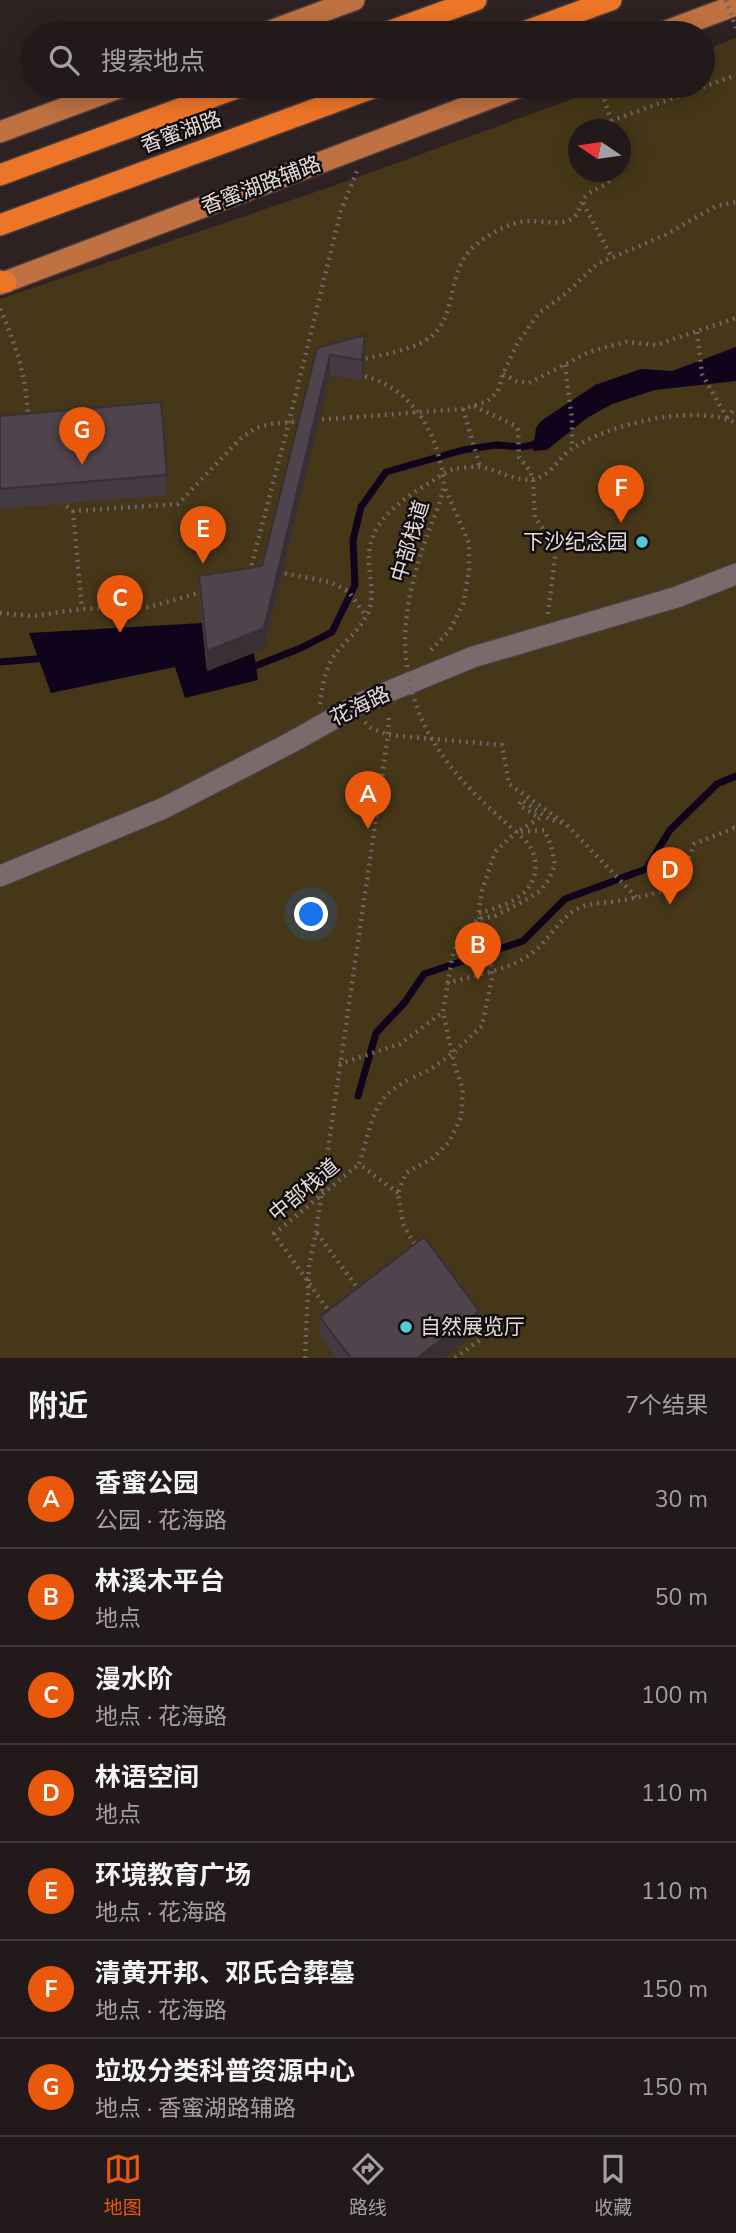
<!DOCTYPE html>
<html lang="zh">
<meta charset="utf-8">
<style>
:root{--surface:#22191a;--page:#2a2223;--text:#f1f3f6;--muted:#a2a0a2;--line:#3f3839;--accent:#ea580c}
body{margin:0;font-family:"Nunito Sans","Noto Sans SC",sans-serif;background:var(--page);color:var(--text)}
.compass{position:absolute;left:568px;top:119px;width:63px;height:63px;border-radius:50%;background:var(--surface);box-shadow:0 4px 18px #0003;rotate:283deg}
.you{position:absolute;left:312px;top:915px;width:24px;height:24px;margin:-18px;border:5px solid #fff;border-radius:50%;background:#1a73e8;box-shadow:0 0 0 10px #1a73e833}
.badge{display:grid;place-items:center;width:46px;height:46px;border-radius:50%;background:var(--accent);color:#fff;font-size:23px;font-weight:700}
.pin{position:absolute;translate:-50% -58px;filter:drop-shadow(0 2px 4px #0008)}
.pin::after{content:'';position:absolute;top:37px;width:24px;height:21px;background:inherit;clip-path:polygon(0 0,100% 0,50% 100%)}
.list{margin:0;padding:0;list-style:none}
h2{display:flex;justify-content:space-between;align-items:center;height:91px;margin:0;padding:0 28px;font-size:30px}
h2 small{font-size:23px;font-weight:400;color:var(--muted)}
.list li{display:grid;grid-template-columns:46px 1fr auto;gap:21px;align-items:center;box-sizing:border-box;height:98px;padding:0 28px;border-top:2px solid var(--line)}
.list b{display:block;font-size:26px;white-space:nowrap}
.list p{margin:0;font-size:23px;white-space:nowrap;color:var(--muted)}
.list em{font-size:23px;font-style:normal;color:var(--muted)}
.icon{flex:none;width:38px;height:38px;fill:none;stroke:currentColor;stroke-width:2;stroke-linecap:round;stroke-linejoin:round}
.map{position:relative;flex:none;width:736px;height:1358px;overflow:hidden}
.search{position:absolute;background:var(--surface);box-shadow:0 4px 18px #0003;left:21px;right:21px;top:21px;height:77px;display:flex;align-items:center;gap:18px;box-sizing:border-box;padding:0 24px;border-radius:38px;color:var(--muted);font-size:26px}
.sheet{height:777px;background:var(--surface)}
nav{display:flex;justify-content:space-around;align-items:center;box-sizing:border-box;height:98px;border-top:2px solid var(--line);background:var(--surface);font-size:19px;color:var(--muted)}
nav a{display:grid;justify-items:center;gap:4px}
nav .on{color:var(--accent)}
.map>svg:first-child{display:block}
.green{fill:#463718;fill-rule:evenodd}
.water{fill:#10041c}
.lines{fill:none;stroke-linecap:round;stroke-linejoin:round}
.stream{stroke:#10041c;stroke-width:7}
.minor-casing{stroke:#473d3e;stroke-width:24}
.major-casing{stroke:#473d3e;stroke-width:24}
.highway-casing{stroke:#473d3e;stroke-width:24}
.path{stroke:#706465;stroke-width:4.5;stroke-dasharray:2 5;stroke-linecap:butt}
.minor{stroke:#796a6b;stroke-width:21}
.major{stroke:#bf7142;stroke-width:21}
.highway{stroke:#ed7527;stroke-width:21}
.path-bridge{stroke:#706465;stroke-width:4.5;stroke-dasharray:2 5;stroke-linecap:butt}
.wall{fill:#453a41}
.shaded-wall{fill:#383035}
.building{fill:#50444c;stroke:#383035;stroke-width:2}
.poi-dot{fill:#51ccd4;stroke:#120d0d;stroke-width:2.5}
.labels{text-anchor:middle;dominant-baseline:central;stroke-width:5;stroke-linejoin:round;paint-order:stroke}
.street-label{font-size:21px;fill:#e4dbdb;stroke:#120d0d}
.poi-label{font-size:21px;fill:#e4dbdb;stroke:#120d0d;text-anchor:end}
</style>
<div class="map">
<svg width="736" height="1358" viewBox="0 0 736 1358">
<rect width="100%" height="100%" fill="#2e2122"/>
<path class="green" d="M736,38V1358H0V299L342,183L608,86H703V51ZM578,130H620V172H578Z"/>
<path class="water" d="M736,347V381L655,390L612,404L587,418L547,450L533,451L536,428L541,421L595,385L641,369L672,371Z
M202,623L207,671L254,653L258,680L185,698L175,667L51,693L29,633Z"/>
<g class="lines">
<path class="stream" d="M0,662L48,658
M250,668L301,648L332,632L355,585L353,540L361,507L386,472L463,450L496,445L522,447L533,445L538,441
M358,1096L376,1033L405,1002L424,974L523,941L565,899L646,869L670,830L717,784L736,776"/>
<g class="minor-casing">
<path id="minor" d="M0,876L164,808L292,742L363,702L473,657L677,597L736,574"/>
</g>
<g class="major-casing">
<path id="major" d="M265,33L354,0
M661,33L736,5
M0,132L124,86
M0,284L522,86"/>
</g>
<g class="highway-casing">
<path id="highway" d="M385,33L476,0
M521,33L611,0
M0,175L242,86
M0,225L378,86
M0,281L6,282"/>
</g>
<path class="path" d="M600,86L614,130
M680,86L684,94
M611,121L736,75
M583,203L612,258
M0,309C16,344 27,379 28,418
M697,332L702,374L727,418
M359,360C381,355 407,351 426,340C461,319 443,270 477,244C492,232 512,221 531,221C544,221 561,226 573,218C581,212 580,201 587,195C598,186 609,187 614,172
M565,365L572,419V448
M503,374L516,381L529,383L589,352L610,346L627,342L656,345L736,318
M474,406L514,425L518,430L519,457L530,471L533,480L535,518L544,530L557,541L587,543
M463,409L480,467
M727,418L736,407
M315,420L463,409L488,401L498,391L503,374L517,344L539,313L564,295L597,264L665,235L716,206L736,202
M61,502L73,511L178,504L240,439L256,428L270,424L303,421
M73,511L82,609
M247,570L251,567L289,422L341,210L357,171
M278,572L330,582L348,591L366,616
M0,613L34,616L82,609L149,607L202,592
M548,614L557,541
M431,650L450,630L463,604L469,572V543L444,486
M320,704C322,688 325,668 335,654C346,640 360,630 368,613C376,595 368,574 369,555C370,520 404,498 431,482C438,477 446,471 454,469C462,468 473,466 481,467C500,470 522,487 542,476C554,470 561,455 573,448C610,424 696,403 736,423
M365,722L371,728L388,735L502,745L509,784L566,824L636,897
M520,830L540,818L519,805L522,800L549,819L565,824
M479,913C506,906 540,894 535,860C533,848 526,840 517,833
M447,983C476,975 514,970 537,949C554,934 560,915 584,906C592,903 602,903 611,902C635,898 656,895 678,884L694,844L734,828L736,830
M339,1064L400,1044L443,1012
M398,1193L359,1164C366,1145 371,1110 386,1096C392,1089 402,1084 409,1079
M317,1233L359,1290
M418,1250L403,1224L398,1193L406,1173L433,1158L449,1142L461,1118L463,1089L455,1067L443,1012L452,958L458,939L478,919L495,916L522,902L540,891L549,879L555,865L551,845L544,830L516,832
M305,1358L309,1267L316,1232L388,735L389,713
M455,1358L492,1331L477,1311"/>
<use href="#minor" class="minor"/>
<use href="#major" class="major"/>
<use href="#highway" class="highway"/>
<path class="path-bridge" d="M726,0L736,28
M358,375C402,382 431,420 440,462C442,469 445,480 443,488C441,503 433,519 428,533C412,578 399,626 408,673C420,744 465,787 516,832L495,852L482,891L479,909L480,925L491,961L492,978L482,1026L453,1053L431,1069L409,1079
M331,1314L274,1234L359,1164"/>
</g>
<path class="wall" d="M317,348L365,355L362,380L330,375L264,648L207,671L199,596V576L262,566Z
M0,416L167,475V495L0,509Z
M320,1317L479,1331L443,1358H336L320,1337Z"/>
<path class="shaded-wall" d="M365,335V355L362,380V360Z
M330,355V375L264,648L207,671V651L264,628Z
M479,1311V1331L443,1358H417Z"/>
<path class="building" d="M365,335L362,360L330,355L264,628L207,651L199,576L262,566L317,348Z
M161,402L167,475L0,489V416Z
M424,1237L479,1311L417,1358H351L320,1317Z"/>
<g class="poi-dot">
<circle cx="642" cy="542" r="7"/>
<circle cx="406" cy="1327" r="7"/>
</g>
<g class="labels">
<g class="street-label">
<text transform="translate(181 132) rotate(-20)">香蜜湖路</text>
<text transform="translate(261 185) rotate(-21)">香蜜湖路辅路</text>
<text transform="translate(410 541) rotate(-73)">中部栈道</text>
<text transform="translate(360 706) rotate(-26)">花海路</text>
<text transform="translate(304 1190) rotate(-40)">中部栈道</text>
</g>
<g class="poi-label">
<text x="628" y="542">下沙纪念园</text>
<text x="420" y="1327" text-anchor="start">自然展览厅</text>
</g>
</g>
</svg>
<svg class="compass" viewBox="-18 -18 36 36"><path d="M0-13l5 13h-10z" fill="#e53935"/><path d="M0 13l5-13h-10z" fill="#a2a0a2"/></svg>
<div class="you"></div>
<div class="pin badge" style="left:368px;top:829px">A</div>
<div class="pin badge" style="left:478px;top:980px">B</div>
<div class="pin badge" style="left:120px;top:633px">C</div>
<div class="pin badge" style="left:670px;top:905px">D</div>
<div class="pin badge" style="left:203px;top:564px">E</div>
<div class="pin badge" style="left:621px;top:523px">F</div>
<div class="pin badge" style="left:82px;top:465px">G</div>
<div class="search"><svg class="icon" aria-label="search" viewBox="0 0 24 24"><circle cx="10" cy="10" r="6"/><path d="M15 15l6 6"/></svg>搜索地点</div>
</div>
<section class="sheet">
<h2>附近<small>7个结果</small></h2>
<ul class="list">
<li><span class="badge">A</span><div><b>香蜜公园</b><p>公园 · 花海路</p></div><em>30 m</em></li>
<li><span class="badge">B</span><div><b>林溪木平台</b><p>地点</p></div><em>50 m</em></li>
<li><span class="badge">C</span><div><b>漫水阶</b><p>地点 · 花海路</p></div><em>100 m</em></li>
<li><span class="badge">D</span><div><b>林语空间</b><p>地点</p></div><em>110 m</em></li>
<li><span class="badge">E</span><div><b>环境教育广场</b><p>地点 · 花海路</p></div><em>110 m</em></li>
<li><span class="badge">F</span><div><b>清黄开邦、邓氏合葬墓</b><p>地点 · 花海路</p></div><em>150 m</em></li>
<li><span class="badge">G</span><div><b>垃圾分类科普资源中心</b><p>地点 · 香蜜湖路辅路</p></div><em>150 m</em></li>
</ul>
</section>
<nav>
<a class="on"><svg class="icon" aria-label="map" viewBox="0 0 24 24"><path d="M3 6l6-2 6 2 6-2v14l-6 2-6-2-6 2zM9 4v14M15 6v14"/></svg>地图</a>
<a><svg class="icon" aria-label="directions" viewBox="0 0 24 24"><path d="M12 3l9 9-9 9-9-9zM9 14v-3h6M13 9l2 2-2 2"/></svg>路线</a>
<a><svg class="icon" aria-label="saved" viewBox="0 0 24 24"><path d="M7 4h10v16l-5-4-5 4z"/></svg>收藏</a>
</nav>
